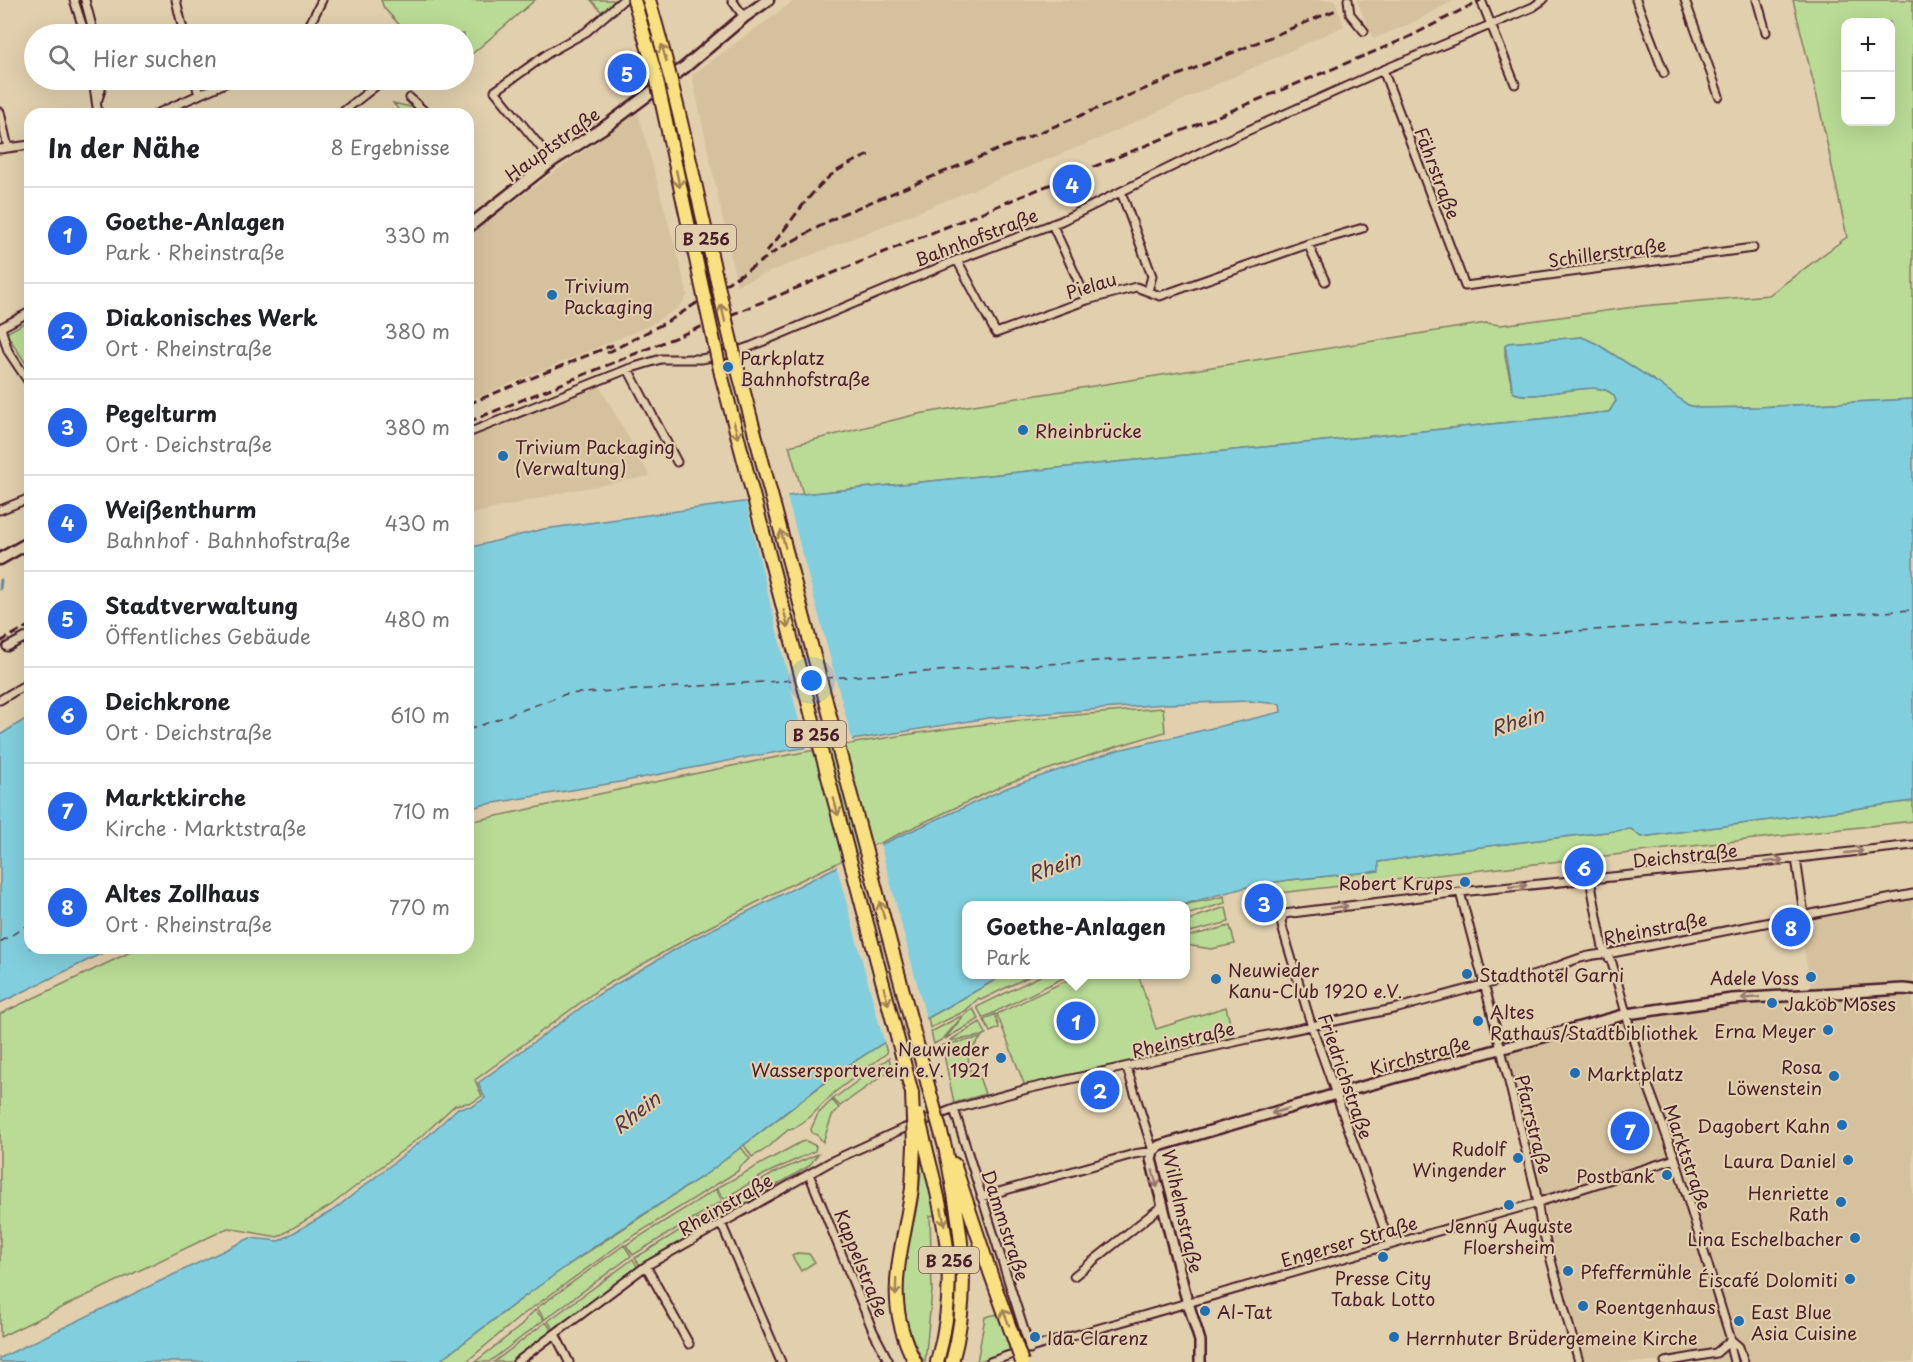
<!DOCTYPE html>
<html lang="de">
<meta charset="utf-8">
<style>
:root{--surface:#fff;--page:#f2f2f2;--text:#202124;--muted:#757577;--line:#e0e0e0;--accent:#2563eb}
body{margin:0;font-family:"Playpen Sans",sans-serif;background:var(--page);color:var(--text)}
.controls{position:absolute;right:18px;top:18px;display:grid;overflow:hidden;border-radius:12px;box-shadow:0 6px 24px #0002}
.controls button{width:54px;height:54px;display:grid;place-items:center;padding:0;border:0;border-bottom:2px solid var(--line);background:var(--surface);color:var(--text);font:30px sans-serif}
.you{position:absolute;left:812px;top:681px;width:21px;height:21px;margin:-15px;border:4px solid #fff;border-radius:50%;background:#1a73e8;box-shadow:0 0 0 9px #1a73e833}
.badge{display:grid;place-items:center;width:39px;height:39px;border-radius:50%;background:var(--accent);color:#fff;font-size:20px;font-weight:700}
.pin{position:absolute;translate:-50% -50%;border:3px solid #fff;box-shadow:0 2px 6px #0006}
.popup{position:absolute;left:962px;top:901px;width:228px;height:78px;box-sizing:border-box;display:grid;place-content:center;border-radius:12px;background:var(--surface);filter:drop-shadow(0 2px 4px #0005);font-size:20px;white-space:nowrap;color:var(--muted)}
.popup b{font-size:22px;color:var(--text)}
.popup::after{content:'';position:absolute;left:50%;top:100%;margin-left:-12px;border:12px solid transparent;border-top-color:var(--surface)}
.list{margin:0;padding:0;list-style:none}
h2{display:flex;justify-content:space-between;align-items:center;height:78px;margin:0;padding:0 24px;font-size:26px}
h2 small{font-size:20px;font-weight:400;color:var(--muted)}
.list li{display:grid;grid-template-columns:39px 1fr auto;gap:18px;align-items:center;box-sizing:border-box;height:96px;padding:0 24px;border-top:2px solid var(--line)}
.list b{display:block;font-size:22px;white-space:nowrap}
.list p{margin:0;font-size:20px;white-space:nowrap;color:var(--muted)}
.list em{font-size:20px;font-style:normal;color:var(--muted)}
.icon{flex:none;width:33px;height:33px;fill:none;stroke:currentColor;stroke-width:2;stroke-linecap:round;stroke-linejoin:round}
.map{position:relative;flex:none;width:1913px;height:1362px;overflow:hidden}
.search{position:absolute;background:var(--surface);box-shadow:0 6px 24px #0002;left:24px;top:24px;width:450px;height:66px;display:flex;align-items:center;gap:15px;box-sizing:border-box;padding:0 21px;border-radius:33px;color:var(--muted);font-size:22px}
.panel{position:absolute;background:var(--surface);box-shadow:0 6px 24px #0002;left:24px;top:108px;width:450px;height:846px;border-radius:18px}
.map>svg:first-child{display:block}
.built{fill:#d5c19d}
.green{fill:#b9db95;stroke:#827d60;stroke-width:1.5;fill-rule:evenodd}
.water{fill:#81cfde;stroke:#6b8996;stroke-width:1.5}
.pier{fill:#e1cfad}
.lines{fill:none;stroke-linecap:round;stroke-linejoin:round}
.stream{stroke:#6b8996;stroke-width:3}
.ferry{stroke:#523946;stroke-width:1.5;stroke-dasharray:8 6;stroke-linecap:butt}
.minor-casing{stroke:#4a1f2b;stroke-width:11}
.tertiary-casing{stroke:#4a1f2b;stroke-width:14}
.secondary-casing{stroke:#4a1f2b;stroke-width:15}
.trunk-casing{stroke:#4a1f2b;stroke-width:16}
.minor{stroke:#e1cfad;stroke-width:7}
.tertiary{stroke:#e1cfad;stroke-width:9}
.secondary{stroke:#e1cfad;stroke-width:10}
.trunk{stroke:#f9e181;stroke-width:12}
.rail{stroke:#4a1f2b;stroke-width:3;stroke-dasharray:9 4.5;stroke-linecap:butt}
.trunk-bridge-casing{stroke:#4a1f2b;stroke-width:16;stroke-linecap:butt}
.trunk-bridge{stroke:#f9e181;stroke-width:12}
.oneway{stroke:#a28056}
.oneway2{stroke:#96776c}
.poi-dot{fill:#1f6fb2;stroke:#e1cfad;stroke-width:2}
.labels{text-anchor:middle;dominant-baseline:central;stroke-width:4.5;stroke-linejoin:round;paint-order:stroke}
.shield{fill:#e1cfad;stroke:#775452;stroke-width:1.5}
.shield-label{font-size:16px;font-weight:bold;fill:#4a1f2b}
.street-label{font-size:18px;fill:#4a1f2b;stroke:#e1cfad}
.poi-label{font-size:18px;fill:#4a1f2b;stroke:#e1cfad;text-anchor:start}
.water-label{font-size:20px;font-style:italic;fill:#523946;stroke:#e1cfad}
</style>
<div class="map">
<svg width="1913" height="1362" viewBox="0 0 1913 1362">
<rect width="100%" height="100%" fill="#e1cfad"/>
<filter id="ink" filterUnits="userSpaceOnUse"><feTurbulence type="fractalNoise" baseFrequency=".0167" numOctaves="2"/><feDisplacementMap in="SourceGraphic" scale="12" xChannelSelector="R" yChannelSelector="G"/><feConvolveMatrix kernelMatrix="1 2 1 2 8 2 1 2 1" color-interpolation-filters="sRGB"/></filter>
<g filter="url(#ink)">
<path class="built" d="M795,0H1335L1344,26L1098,139L737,285L692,75Z
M1357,0H1454L1416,21L1373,39Z
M638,112L688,295L679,307L649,326L468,401V235Z
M598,383L650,476L569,491L468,515V435Z
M1913,892V1362H1584L1505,1054L1630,1016L1812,994L1798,916Z"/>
<path class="green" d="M381,0H535L466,59L468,61L464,65V34H408L384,8Z
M591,0H613L617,13L608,19Z
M1793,0H1913V399L1758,407L1699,408L1688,405L1658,383L1597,344L1582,337L1508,343L1505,345V357L1513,392C1532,405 1609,371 1616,401L1609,412L803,494L789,446L918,414L1486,323L1501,325L1642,306L1769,295L1847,237L1818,101ZM1846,22H1890V122H1846Z
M393,103L415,108L420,114H402Z
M30,320V370L6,333Z
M1163,708L1165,732L1115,747L1008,783L788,886L692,936L599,989L475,1080L482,1096L473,1102L455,1105L424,1134L330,1206L278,1237L228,1228L0,1337V1014L139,948H468V822C622,790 776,753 932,731C1009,720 1086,714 1163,708Z
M1913,801V821L1253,896L1251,886L1289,880L1378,871V862L1488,846L1631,829L1641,837Z
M1224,896L1225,903L1186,915V906H1181C1195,901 1209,901 1224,896Z
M1226,907L1229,922L1186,933V923L1199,916Z
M1230,926L1235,944L1211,949L1186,945V937Z
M1004,975H1032L981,1000L979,998L965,1011L930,1028L928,1018Z
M1042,975H1069L983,1018L977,1007Z
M1078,975H1144L1139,977L1156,1029L1226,1007L1234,1039L1098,1068L1025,1086L997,1014Z
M973,1009L979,1019L945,1039L965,1014Z
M995,1014L999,1028L990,1032L984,1020Z
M961,1016V1018L943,1039L934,1044L931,1032Z
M980,1022L986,1034L982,1036L949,1041Z
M981,1038C969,1053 965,1054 971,1073L977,1071L985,1094L954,1103L942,1045Z
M884,1042L887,1053L835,1092L810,1117L793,1129L788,1130L763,1151L752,1157L744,1145L839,1072Z
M889,1058L892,1069L840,1106L833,1099Z
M832,1100L839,1108L832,1116L823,1142L817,1135L812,1133L811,1129L818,1114Z
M806,1141L816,1146L815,1151L765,1174L724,1199L717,1188L801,1142Z
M741,1147L750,1159L739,1167L738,1171L622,1243L521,1316L466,1362H438L553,1275L709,1172Z
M818,1154L809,1166L731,1212L725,1202L776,1172Z
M922,1154L936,1215L930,1216L932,1291L925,1362C920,1357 917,1349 914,1342C893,1294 908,1253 917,1205C920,1188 921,1171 922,1154Z
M716,1189L722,1201L633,1255L626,1245Z
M724,1203L729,1212L640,1266L635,1258Z
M624,1245L631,1256L545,1319L537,1308Z
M798,1253L809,1254L815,1262L801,1271L792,1256Z
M633,1259L638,1268L553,1329L548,1321Z
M535,1310L544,1320L489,1362H475L522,1325L526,1319Z
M998,1314L1010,1350L977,1362L985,1317Z
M546,1322L552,1331L511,1362H494Z"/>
<path class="water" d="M1582,337L1597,344L1658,383L1688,405L1699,408L1758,407L1913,399V801L1641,837L1631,829L1488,846L1379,862V871L1289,880L1251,886L1181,905L966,906V974L1004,975L885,1042L839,1071L709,1172L596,1245L521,1299L438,1362H0V1358L250,1238L279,1241L332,1211L429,1135L458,1108L473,1106L485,1098L478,1083L601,993L693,939L880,845L1009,787L1118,750L1281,712L1280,704L1249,701L1165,704L988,718L748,757L620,782L482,805L468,810V548L544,529L803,494L1609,412L1616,401C1609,371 1533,405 1513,392L1505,345L1508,343Z
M30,716V948H113L0,1003V735Z"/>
<path class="pier" d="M786,493L853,743L806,750L745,499Z
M880,843L927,1022L885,1045L836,864Z"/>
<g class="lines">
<path class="stream" d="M0,589L1,580"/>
<path class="ferry" d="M825,678L1913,610
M468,730L566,694L796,680
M0,942L30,924"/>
<g class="minor-casing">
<path id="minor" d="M74,0L85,34
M85,0L94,34
M176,0L184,34
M732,0L744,17
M1348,0L1350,14L1364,31
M1481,0L1515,84
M1636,0L1664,73
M1685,0L1719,96
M1757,0L1766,32
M305,34L322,0
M1383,70L1465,286L1753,248
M93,80L98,114
M195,80L199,95
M410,98L424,111V114
M98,99L101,90V80
M0,112L8,148
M156,114L232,80
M340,114L377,85
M0,149L30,145
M552,161L495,91L550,52L586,32L623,0
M1121,192L1152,276L1148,291
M1052,224L1087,300
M1308,244L1325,281
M957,260L996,333L1087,300L1136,287L1160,296L1308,244L1363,228
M0,328L30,312
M1,328L8,351L30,384
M628,369L677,462
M468,433L628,369L661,359H701L728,354L752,346L957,260L1061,221L1220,143L1383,70L1533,7L1543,0
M0,510L30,498
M30,640L28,655L30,667
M7,647L30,635
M0,700L25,685L30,675
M1796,858L1804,914
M1590,879L1603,948L1612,963L1641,1067L1676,1161L1731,1340V1350L1734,1362
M1460,892L1496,1029L1536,1192L1540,1220L1579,1362
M954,1109L1030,1349
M809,1174L873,1331L889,1362
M981,1197L1134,1154L1153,1151L1127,1068
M721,1223L781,1362
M1390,1245L1312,1027L1283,930L1281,921L1284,914L1460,892L1763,862L1913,845
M646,1266L689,1344
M1074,1276L1162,1206
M555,1334L569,1362
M1731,1340L1739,1347L1744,1362
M517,1362L646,1266L832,1161L900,1130L954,1109L1027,1089L1239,1041L1398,1008L1498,981C1513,980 1529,978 1544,972C1564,964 1584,954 1607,954L1913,894
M990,1362L1027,1349L1536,1203L1675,1159
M1665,1362L1716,1353L1731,1340"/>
</g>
<g class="tertiary-casing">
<path id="tertiary" d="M1200,1362V1341L1185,1293L1151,1159L1153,1151L1159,1146L1336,1094L1627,1014L1732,999L1903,989L1913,990"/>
</g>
<g class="secondary-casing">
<path id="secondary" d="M468,227L552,161L609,124L685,67L744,17L768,0
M0,559L30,542"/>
</g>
<g class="trunk-casing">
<path id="trunk" d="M738,370L929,1089
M721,374L912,1093
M945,1147C960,1220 973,1288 952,1362
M929,1160C948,1232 958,1288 937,1362
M954,1164L990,1272
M912,1188C903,1253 881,1298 915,1362"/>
</g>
<use href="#minor" class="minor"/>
<use href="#tertiary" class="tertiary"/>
<use href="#secondary" class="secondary"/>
<use href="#trunk" class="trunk"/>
<path class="rail" d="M766,252C788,228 805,197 830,176C843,166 857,160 872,154
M736,278L782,247L842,214L1336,10
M607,353L672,319L741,274
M468,404L613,345
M468,422L1255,101L1407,38L1481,0
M0,642L30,625"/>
<g class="trunk-bridge-casing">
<path id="trunk-bridge" d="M634,0L656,76L721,374
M649,0C685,122 707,247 738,370
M929,1089L945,1147
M918,1115L929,1160
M912,1188L914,1145L912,1093
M990,1272L1022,1362"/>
</g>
<use href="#trunk-bridge" class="trunk-bridge"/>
</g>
<defs><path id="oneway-shaft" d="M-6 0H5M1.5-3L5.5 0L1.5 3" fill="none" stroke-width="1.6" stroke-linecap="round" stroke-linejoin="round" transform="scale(1.5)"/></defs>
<g class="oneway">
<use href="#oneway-shaft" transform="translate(664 53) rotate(-106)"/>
<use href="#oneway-shaft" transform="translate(678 179) rotate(78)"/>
<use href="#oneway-shaft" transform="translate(723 313) rotate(-103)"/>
<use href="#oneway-shaft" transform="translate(736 430) rotate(75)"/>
<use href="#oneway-shaft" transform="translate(783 539) rotate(-105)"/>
<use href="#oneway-shaft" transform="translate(786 619) rotate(75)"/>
<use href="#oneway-shaft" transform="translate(836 807) rotate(75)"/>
<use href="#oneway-shaft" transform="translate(882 910) rotate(-105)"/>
<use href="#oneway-shaft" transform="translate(886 996) rotate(75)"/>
<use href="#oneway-shaft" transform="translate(943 1217) rotate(79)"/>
<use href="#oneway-shaft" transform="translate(896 1287) rotate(91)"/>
<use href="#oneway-shaft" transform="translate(1006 1317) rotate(-110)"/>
</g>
<g class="oneway2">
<use href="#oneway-shaft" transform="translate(1854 852) rotate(-7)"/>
<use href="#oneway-shaft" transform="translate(1774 861) rotate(-6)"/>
<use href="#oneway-shaft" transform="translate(1518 886) rotate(-6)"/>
<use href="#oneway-shaft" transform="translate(1339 907) rotate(-7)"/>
<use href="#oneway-shaft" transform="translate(1750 998) rotate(175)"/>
<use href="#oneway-shaft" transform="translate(1280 1111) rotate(164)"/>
<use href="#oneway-shaft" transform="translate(1155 1179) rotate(75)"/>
</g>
</g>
<g class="poi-dot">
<circle cx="552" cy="295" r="6"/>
<circle cx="728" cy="367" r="6"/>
<circle cx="1023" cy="430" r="6"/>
<circle cx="503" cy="456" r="6"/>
<circle cx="1465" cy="882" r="6"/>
<circle cx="1467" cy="974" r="6"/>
<circle cx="1811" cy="977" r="6"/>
<circle cx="1216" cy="979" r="6"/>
<circle cx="1772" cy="1003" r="6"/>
<circle cx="1478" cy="1021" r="6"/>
<circle cx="1828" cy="1030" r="6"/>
<circle cx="1001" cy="1058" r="6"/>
<circle cx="1575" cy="1073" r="6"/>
<circle cx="1834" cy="1076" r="6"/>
<circle cx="1842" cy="1125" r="6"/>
<circle cx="1518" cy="1158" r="6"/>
<circle cx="1848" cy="1160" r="6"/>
<circle cx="1667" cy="1175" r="6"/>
<circle cx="1841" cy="1202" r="6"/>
<circle cx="1509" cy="1205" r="6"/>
<circle cx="1855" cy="1238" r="6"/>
<circle cx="1383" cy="1257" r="6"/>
<circle cx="1568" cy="1271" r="6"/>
<circle cx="1850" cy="1279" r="6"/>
<circle cx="1583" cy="1306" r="6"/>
<circle cx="1205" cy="1311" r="6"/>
<circle cx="1739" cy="1321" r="6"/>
<circle cx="1035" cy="1337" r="6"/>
<circle cx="1394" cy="1337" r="6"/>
</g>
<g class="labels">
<g class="shield">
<rect x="676" y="225" width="60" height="26" rx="4.5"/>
<rect x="786" y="721" width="60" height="26" rx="4.5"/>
<rect x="919" y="1247" width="60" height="26" rx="4.5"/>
</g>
<g class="shield-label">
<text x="706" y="238">B 256</text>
<text x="816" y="734">B 256</text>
<text x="949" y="1260">B 256</text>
</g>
<g class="street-label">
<text transform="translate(552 144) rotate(-36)">Hauptstraße</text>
<text transform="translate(1438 173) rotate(69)">Fährstraße</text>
<text transform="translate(976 237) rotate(-21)">Bahnhofstraße</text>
<text transform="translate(1607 252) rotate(-8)">Schillerstraße</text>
<text transform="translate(1091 285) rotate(-17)">Pielau</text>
<text transform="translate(1685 855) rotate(-6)">Deichstraße</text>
<text transform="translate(1655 928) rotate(-11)">Rheinstraße</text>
<text transform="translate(1183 1039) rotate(-13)">Rheinstraße</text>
<text transform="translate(1420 1055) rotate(-15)">Kirchstraße</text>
<text transform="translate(1346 1076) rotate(71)">Friedrichstraße</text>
<text transform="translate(1534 1124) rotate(76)">Pfarrstraße</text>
<text transform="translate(1688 1157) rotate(71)">Marktstraße</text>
<text transform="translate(725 1204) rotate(-30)">Rheinstraße</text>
<text transform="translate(1183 1211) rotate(77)">Wilhelmstraße</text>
<text transform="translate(1006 1225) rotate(72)">Dammstraße</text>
<text transform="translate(1349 1241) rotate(-16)">Engerser Straße</text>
<text transform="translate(862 1263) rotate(68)">Kappelstraße</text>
</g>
<g class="poi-label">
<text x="564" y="285">Trivium<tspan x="564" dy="21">Packaging</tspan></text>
<text x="740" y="357">Parkplatz<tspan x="740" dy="21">Bahnhofstraße</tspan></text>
<text x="1035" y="430">Rheinbrücke</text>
<text x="515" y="446">Trivium Packaging<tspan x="515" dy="21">(Verwaltung)</tspan></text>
<text x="1453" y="882" text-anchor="end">Robert Krups</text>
<text x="1228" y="969">Neuwieder<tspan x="1228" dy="21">Kanu-Club 1920 e.V.</tspan></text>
<text x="1479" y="974">Stadthotel Garni</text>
<text x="1799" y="977" text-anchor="end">Adele Voss</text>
<text x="1784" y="1003">Jakob Moses</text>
<text x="1490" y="1011">Altes<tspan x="1490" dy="21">Rathaus/Stadtbibliothek</tspan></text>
<text x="1816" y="1030" text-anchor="end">Erna Meyer</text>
<text x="989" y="1048" text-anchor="end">Neuwieder<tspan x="989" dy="21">Wassersportverein e.V. 1921</tspan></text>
<text x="1822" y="1066" text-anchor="end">Rosa<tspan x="1822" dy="21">Löwenstein</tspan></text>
<text x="1587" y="1073">Marktplatz</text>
<text x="1830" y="1125" text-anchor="end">Dagobert Kahn</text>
<text x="1506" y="1148" text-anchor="end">Rudolf<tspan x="1506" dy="21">Wingender</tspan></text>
<text x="1836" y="1160" text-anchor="end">Laura Daniel</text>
<text x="1655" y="1175" text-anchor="end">Postbank</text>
<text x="1829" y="1192" text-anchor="end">Henriette<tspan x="1829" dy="21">Rath</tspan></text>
<text x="1509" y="1225" text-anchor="middle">Jenny Auguste<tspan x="1509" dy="21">Floersheim</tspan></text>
<text x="1843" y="1238" text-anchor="end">Lina Eschelbacher</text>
<text x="1580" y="1271">Pfeffermühle</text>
<text x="1383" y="1277" text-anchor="middle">Presse City<tspan x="1383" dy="21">Tabak Lotto</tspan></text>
<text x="1838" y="1279" text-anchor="end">Éiscafé Dolomiti</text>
<text x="1595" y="1306">Roentgenhaus</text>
<text x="1217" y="1311">Al-Tat</text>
<text x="1751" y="1311">East Blue<tspan x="1751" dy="21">Asia Cuisine</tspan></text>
<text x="1047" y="1337">Ida Clarenz</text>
<text x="1406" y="1337">Herrnhuter Brüdergemeine Kirche</text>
</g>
<g class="water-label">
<text transform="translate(1517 721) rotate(-17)">Rhein</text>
<text transform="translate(1054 866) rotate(-19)">Rhein</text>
<text transform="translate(636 1112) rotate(-38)">Rhein</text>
</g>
</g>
</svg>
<div class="controls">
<button>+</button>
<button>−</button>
</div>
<div class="you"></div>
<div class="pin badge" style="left:1076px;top:1021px">1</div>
<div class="popup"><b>Goethe-Anlagen</b>Park</div>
<div class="pin badge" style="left:1100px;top:1090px">2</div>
<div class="pin badge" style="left:1264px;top:903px">3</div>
<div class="pin badge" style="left:1072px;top:184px">4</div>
<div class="pin badge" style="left:627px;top:73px">5</div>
<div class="pin badge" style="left:1584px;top:867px">6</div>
<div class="pin badge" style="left:1630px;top:1131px">7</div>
<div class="pin badge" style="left:1791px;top:927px">8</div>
<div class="search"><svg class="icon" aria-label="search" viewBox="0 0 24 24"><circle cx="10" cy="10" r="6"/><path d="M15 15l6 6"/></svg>Hier suchen</div>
<section class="panel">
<h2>In der Nähe<small>8 Ergebnisse</small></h2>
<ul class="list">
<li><span class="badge">1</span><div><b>Goethe-Anlagen</b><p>Park · Rheinstraße</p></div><em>330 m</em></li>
<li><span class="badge">2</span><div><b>Diakonisches Werk</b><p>Ort · Rheinstraße</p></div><em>380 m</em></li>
<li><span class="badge">3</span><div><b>Pegelturm</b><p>Ort · Deichstraße</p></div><em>380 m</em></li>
<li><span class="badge">4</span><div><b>Weißenthurm</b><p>Bahnhof · Bahnhofstraße</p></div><em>430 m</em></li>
<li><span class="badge">5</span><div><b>Stadtverwaltung</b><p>Öffentliches Gebäude</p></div><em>480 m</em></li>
<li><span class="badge">6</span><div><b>Deichkrone</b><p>Ort · Deichstraße</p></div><em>610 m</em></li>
<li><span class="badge">7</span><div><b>Marktkirche</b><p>Kirche · Marktstraße</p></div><em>710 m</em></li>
<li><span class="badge">8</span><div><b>Altes Zollhaus</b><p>Ort · Rheinstraße</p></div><em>770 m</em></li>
</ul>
</section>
</div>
